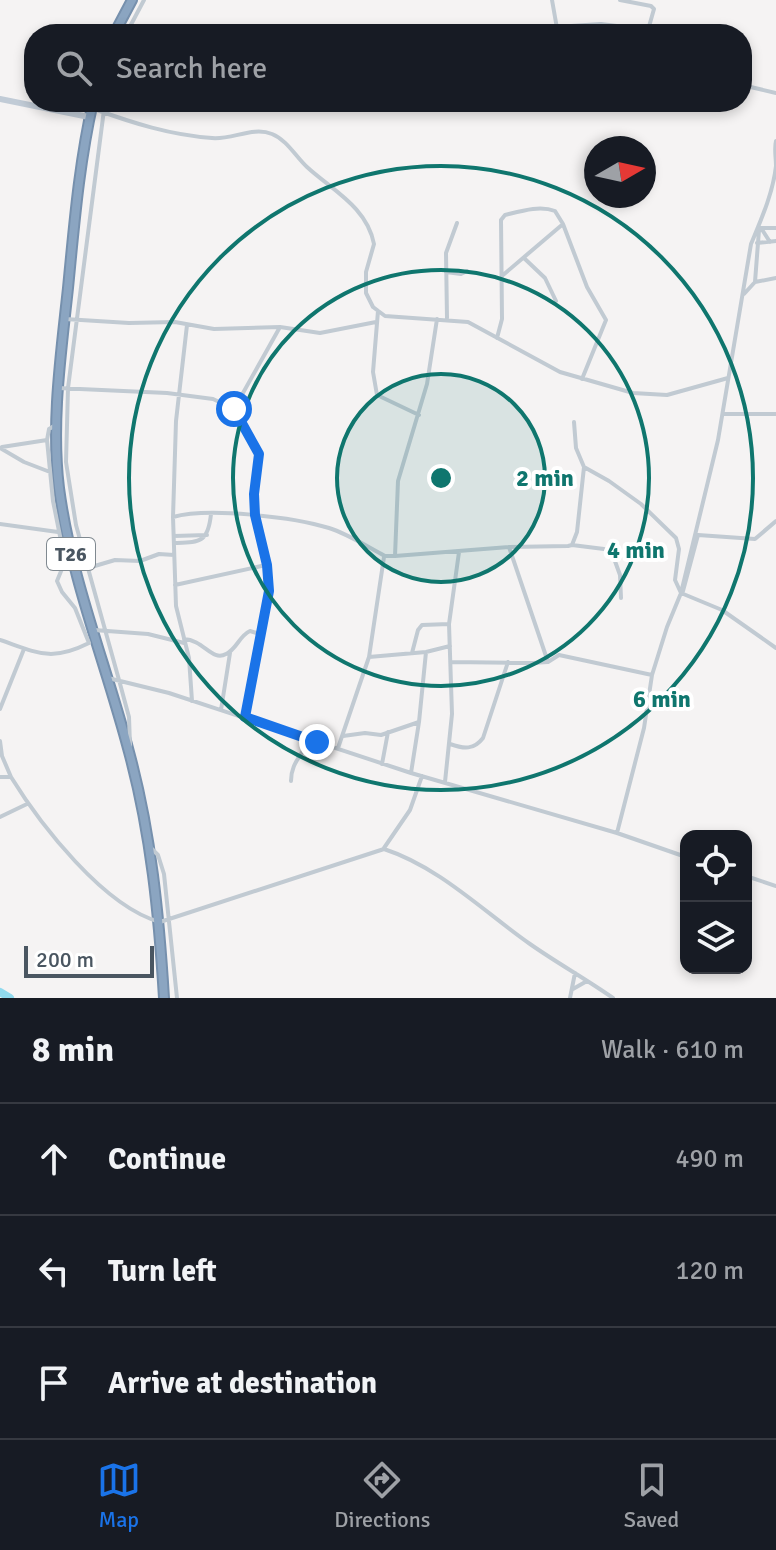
<!DOCTYPE html>
<meta charset="utf-8">
<style>
:root{--surface:#171b24;--page:#242831;--text:#f1f3f6;--muted:#9ea1a6;--line:#363941;--accent:#1a73e8}
body{margin:0;font-family:Signika,sans-serif;background:var(--page);color:var(--text)}
.controls{position:absolute;right:24px;bottom:24px;display:grid;overflow:hidden;border-radius:16px;box-shadow:0 4px 12px #0003}
.controls button{width:72px;height:72px;display:grid;place-items:center;padding:0;border:0;border-bottom:2px solid var(--line);background:var(--surface);color:var(--text);font:40px sans-serif}
.compass{position:absolute;left:584px;top:136px;width:72px;height:72px;border-radius:50%;background:var(--surface);box-shadow:0 4px 12px #0003;rotate:81deg}
.scale{position:absolute;left:24px;bottom:20px;width:130px;box-sizing:border-box;padding-left:8px;border:4px solid #4a5661;border-top:0;font-size:22px;line-height:28px;white-space:nowrap;color:#4a5661;-webkit-text-stroke:6px #fff;paint-order:stroke}
.stop{position:absolute;width:24px;height:24px;margin:-18px;border:6px solid #1a73e8;border-radius:50%;background:#fff}
.stop.end{background:#1a73e8;border-color:#fff;box-shadow:0 2px 8px #0008}
.list{margin:0;padding:0;list-style:none}
h2{display:flex;justify-content:space-between;align-items:center;height:104px;margin:0;padding:0 32px;font-size:34px}
h2 small{font-size:26px;font-weight:400;color:var(--muted)}
.list li{display:grid;grid-template-columns:52px 1fr auto;gap:24px;align-items:center;box-sizing:border-box;height:112px;padding:0 32px;border-top:2px solid var(--line)}
.list b{display:block;font-size:30px;white-space:nowrap}
.list em{font-size:26px;font-style:normal;color:var(--muted)}
.icon{flex:none;width:44px;height:44px;fill:none;stroke:currentColor;stroke-width:2;stroke-linecap:round;stroke-linejoin:round}
.map{position:relative;flex:none;width:776px;height:998px;overflow:hidden}
.search{position:absolute;background:var(--surface);box-shadow:0 4px 12px #0003;left:24px;right:24px;top:24px;height:88px;display:flex;align-items:center;gap:20px;box-sizing:border-box;padding:0 28px;border-radius:32px;color:var(--muted);font-size:30px}
.sheet{height:440px;background:var(--surface)}
nav{display:flex;justify-content:space-around;align-items:center;box-sizing:border-box;height:112px;border-top:2px solid var(--line);background:var(--surface);font-size:22px;color:var(--muted)}
nav a{display:grid;justify-items:center;gap:4px}
nav .on{color:var(--accent)}
.map>svg:first-child{display:block}
.lines{fill:none;stroke-linecap:round;stroke-linejoin:round}
.river{stroke:#90daee;stroke-width:8}
.highway-casing{stroke:#7690ad;stroke-width:12}
.street{stroke:#c1cad2;stroke-width:4}
.secondary{stroke:#c1cbd6;stroke-width:6}
.highway{stroke:#8ba5c1;stroke-width:8}
.route{stroke:#1a73e8;stroke-width:10}
.ring{fill:none;stroke:#0f766e;stroke-width:4}
.labels{text-anchor:middle;dominant-baseline:central;stroke-width:8;stroke-linejoin:round;paint-order:stroke}
.shield{fill:#fff;stroke:#808990;stroke-width:2}
.shield-label{font-size:20px;font-weight:bold;fill:#4a5661}
.centre{fill:#0f766e;stroke:#fff;stroke-width:4}
.ring-label{font-size:24px;text-anchor:middle;font-weight:bold;fill:#0f766e;stroke:#fff;stroke-width:8;stroke-linejoin:round;paint-order:stroke}
</style>
<div class="map">
<svg width="776" height="998" viewBox="0 0 776 998">
<rect width="100%" height="100%" fill="#f5f3f3"/>
<g class="lines">
<path class="river" d="M0,992L10,998"/>
<g class="highway-casing">
<path id="highway" d="M114,34L132,0
M93,102C79,163 74,227 68,288C61,354 51,422 59,488C71,579 106,664 129,752C151,833 159,915 164,998"/>
</g>
<path class="street" d="M552,0L558,34
M556,27L601,24L648,30L654,9L651,6L620,0
M126,34L144,0
M742,85L776,93
M105,102L68,388L66,462L76,525L119,680L129,717L130,745
M94,109C133,123 170,135 212,138C232,140 253,126 272,134C287,140 296,157 307,167C332,190 367,207 374,244L366,272V293L373,307L385,316L468,322L560,372L633,393L667,395L728,378
M761,228L770,242
M762,228H776
M757,243L776,241
M525,259L545,278L556,301
M446,272L461,274L467,271
M503,275L563,224
M755,282L759,230
M744,294L755,282L776,278
M378,311L373,372L377,395L419,415
M447,318L446,253L457,223
M65,319L129,323L175,322L214,329L280,327L320,333L376,322
M497,338L502,319L501,220L505,215C521,211 540,205 555,211L563,224L587,287L606,320L582,379
M58,388L167,393L213,399L234,409L258,447L259,459L254,494L255,515L267,565L269,591L245,717
M234,409L280,327
M724,414H776
M574,422L576,448L584,467L609,481L641,504L676,538L679,549L675,580L681,593L722,610L776,648
M54,426L49,429L47,440L53,501L65,561
M2,447L47,440
M0,448L24,462L50,472
M173,517L176,421L187,325
M0,524L58,532
M174,536L207,535
M174,543C200,542 208,543 211,514
M572,545L604,549L612,553L620,575L621,598
M509,547L548,662
M395,556L398,481L427,384L437,319
M66,559L57,581L62,592L75,608L89,643
M88,568L115,560L140,561L159,554L174,555
M175,585L266,565
M683,591L698,535L755,539L776,521
M94,630L148,634L184,643
M184,639C204,640 212,662 226,654C237,649 239,636 250,631L260,634
M0,640C38,653 51,662 89,643
M412,653L418,630L422,625L449,624
M369,657L426,652L450,646
M451,662L532,663L548,662L559,655L652,675
M108,678L169,693L411,773L617,833L686,857
M192,701L189,658L176,606L173,517C208,507 294,517 329,528C348,534 366,546 385,556H395L509,547L568,546L572,545L577,532L584,467
M0,709L24,649
M221,710L230,653
M343,736L365,733L381,735L419,722
M0,741L2,756L11,777
M450,744C464,749 474,750 483,738L508,662
M338,748L369,657L384,557
M382,764L388,732
M411,773L419,722L426,652
M0,777H11C40,824 104,907 160,922L384,849C439,867 483,911 530,944C557,963 586,979 613,998
M291,781C291,760 305,755 308,738
M445,782L452,714L449,624L459,552
M0,817L27,804
M617,833L644,728L652,675L667,627L681,593L718,440L751,244C761,220 773,193 776,166C776,157 774,149 776,141
M151,848L158,855L164,874L177,998
M384,848L410,810L422,776
M746,876L776,886
M573,989L587,981
M570,998L575,973"/>
<path class="secondary" d="M0,99L89,117"/>
<use href="#highway" class="highway"/>
</g>
<g class="lines">
<path class="route" d="M234,409L259,454L254,494L255,515L267,565L269,591L245,717L317,742"/>
</g>
<circle cx="441" cy="478" r="104" fill="#0f766e" fill-opacity=".12"/>
<g class="ring">
<circle cx="441" cy="478" r="104"/>
<circle cx="441" cy="478" r="208"/>
<circle cx="441" cy="478" r="312"/>
</g>
<g class="labels">
<rect class="shield" x="47" y="538" width="48" height="32" rx="6"/>
<g class="shield-label">
<text x="71" y="554">T26</text>
</g>
</g>
<circle cx="441" cy="478" r="12" class="centre"/>
<g class="ring-label">
<text x="545" y="486">2 min</text>
<text x="636" y="558">4 min</text>
<text x="662" y="707">6 min</text>
</g>
</svg>
<div class="controls">
<button><svg class="icon" aria-label="locate" viewBox="0 0 24 24"><circle cx="12" cy="12" r="6"/><path d="M12 2v4M12 18v4M2 12h4M18 12h4"/></svg></button>
<button><svg class="icon" aria-label="layers" viewBox="0 0 24 24"><path d="M12 4l9 5-9 5-9-5zM3 14l9 5 9-5"/></svg></button>
</div>
<svg class="compass" viewBox="-18 -18 36 36"><path d="M0-13l5 13h-10z" fill="#e53935"/><path d="M0 13l5-13h-10z" fill="#9ea1a6"/></svg>
<div class="scale">200 m</div>
<div class="stop" style="left:234px;top:409px"></div>
<div class="stop end" style="left:317px;top:742px"></div>
<div class="search"><svg class="icon" aria-label="search" viewBox="0 0 24 24"><circle cx="10" cy="10" r="6"/><path d="M15 15l6 6"/></svg>Search here</div>
</div>
<section class="sheet">
<h2>8 min<small>Walk · 610 m</small></h2>
<ul class="list">
<li><svg class="icon" aria-label="ahead" viewBox="0 0 24 24"><path d="M12 20V5M6 11l6-6 6 6"/></svg><div><b>Continue</b></div><em>490 m</em></li>
<li><svg class="icon" aria-label="left" viewBox="0 0 24 24"><path d="M17 20v-9H6M10 6l-5 5 5 5"/></svg><div><b>Turn left</b></div><em>120 m</em></li>
<li><svg class="icon" aria-label="arrive" viewBox="0 0 24 24"><path d="M6 21V4h12l-3 4 3 4H6"/></svg><div><b>Arrive at destination</b></div></li>
</ul>
</section>
<nav>
<a class="on"><svg class="icon" aria-label="map" viewBox="0 0 24 24"><path d="M3 6l6-2 6 2 6-2v14l-6 2-6-2-6 2zM9 4v14M15 6v14"/></svg>Map</a>
<a><svg class="icon" aria-label="directions" viewBox="0 0 24 24"><path d="M12 3l9 9-9 9-9-9zM9 14v-3h6M13 9l2 2-2 2"/></svg>Directions</a>
<a><svg class="icon" aria-label="saved" viewBox="0 0 24 24"><path d="M7 4h10v16l-5-4-5 4z"/></svg>Saved</a>
</nav>
